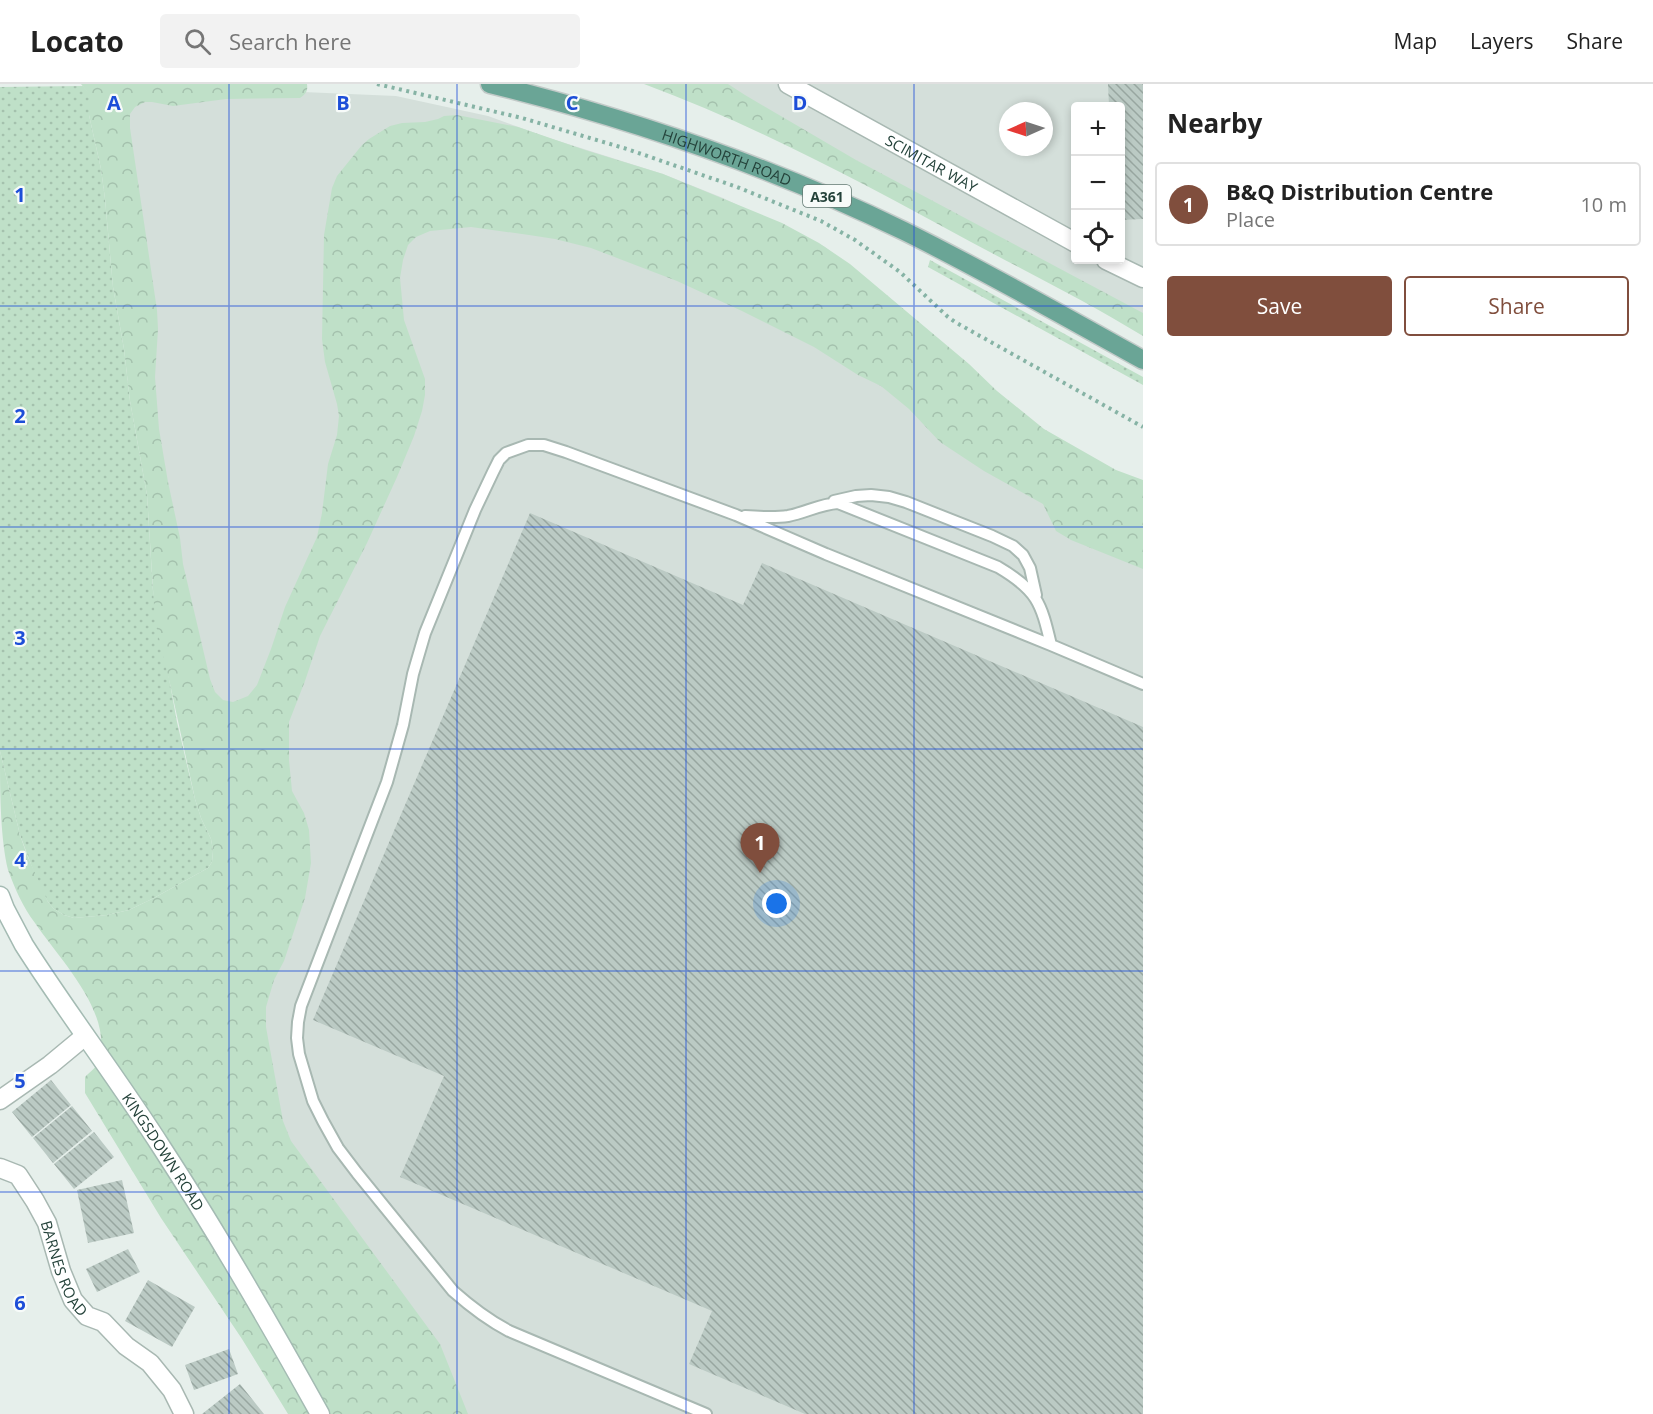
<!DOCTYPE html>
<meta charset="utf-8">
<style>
:root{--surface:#fff;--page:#f2f2f2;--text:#222;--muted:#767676;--line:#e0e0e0;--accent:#804e3d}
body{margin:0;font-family:"Open Sans",sans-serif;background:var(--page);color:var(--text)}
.controls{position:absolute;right:18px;top:18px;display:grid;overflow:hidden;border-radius:6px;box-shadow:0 3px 9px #0003}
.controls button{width:54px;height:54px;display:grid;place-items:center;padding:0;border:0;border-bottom:2px solid var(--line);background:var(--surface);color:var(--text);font:30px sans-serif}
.compass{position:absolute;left:999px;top:18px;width:54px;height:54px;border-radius:50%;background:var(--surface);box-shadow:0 3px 9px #0003;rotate:267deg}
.you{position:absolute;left:777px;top:820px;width:21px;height:21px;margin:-15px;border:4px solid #fff;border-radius:50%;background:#1a73e8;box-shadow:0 0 0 9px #1a73e833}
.badge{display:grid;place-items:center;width:39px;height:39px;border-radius:50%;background:var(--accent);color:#fff;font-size:20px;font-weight:700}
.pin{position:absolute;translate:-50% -50px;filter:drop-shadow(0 2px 3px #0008)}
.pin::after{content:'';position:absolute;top:32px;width:21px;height:18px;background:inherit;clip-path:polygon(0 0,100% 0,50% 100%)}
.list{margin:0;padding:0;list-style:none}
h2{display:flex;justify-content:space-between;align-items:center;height:78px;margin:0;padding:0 24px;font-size:26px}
h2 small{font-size:20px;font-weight:400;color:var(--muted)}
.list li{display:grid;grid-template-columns:39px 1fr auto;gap:18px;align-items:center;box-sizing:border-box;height:84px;margin:0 12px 12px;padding:0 12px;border:2px solid var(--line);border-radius:6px}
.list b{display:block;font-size:22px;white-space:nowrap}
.list p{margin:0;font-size:20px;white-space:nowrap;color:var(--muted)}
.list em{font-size:20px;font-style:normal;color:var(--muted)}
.actions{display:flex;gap:12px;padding:18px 24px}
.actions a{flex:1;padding:14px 0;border:2px solid var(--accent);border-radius:6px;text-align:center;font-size:21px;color:var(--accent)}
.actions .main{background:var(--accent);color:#fff}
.icon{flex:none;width:33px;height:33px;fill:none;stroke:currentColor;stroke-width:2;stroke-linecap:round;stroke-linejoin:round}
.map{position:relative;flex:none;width:1143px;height:1330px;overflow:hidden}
header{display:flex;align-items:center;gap:36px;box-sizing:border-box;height:84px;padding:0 30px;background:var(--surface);border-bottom:2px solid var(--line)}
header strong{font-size:28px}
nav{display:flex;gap:33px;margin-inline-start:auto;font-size:21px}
.search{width:420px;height:54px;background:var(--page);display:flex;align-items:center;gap:15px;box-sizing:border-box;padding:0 21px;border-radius:6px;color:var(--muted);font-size:22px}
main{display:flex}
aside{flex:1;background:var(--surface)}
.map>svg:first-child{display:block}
.built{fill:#d4dfda;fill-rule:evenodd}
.grass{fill:url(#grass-dots)}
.forest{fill:url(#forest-crowns)}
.building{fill:url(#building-back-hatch)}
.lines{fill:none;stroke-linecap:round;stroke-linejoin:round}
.service-casing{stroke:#a8b8b2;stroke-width:14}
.minor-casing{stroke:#a8b8b2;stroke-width:21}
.secondary-casing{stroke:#a4bbb3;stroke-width:21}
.primary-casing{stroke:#c2cac8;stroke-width:21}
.path{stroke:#86b3a5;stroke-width:4;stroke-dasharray:3 4.5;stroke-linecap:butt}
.service{stroke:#fff;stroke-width:10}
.minor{stroke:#fff;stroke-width:18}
.secondary{stroke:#fff;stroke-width:18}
.primary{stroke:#6aa596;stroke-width:18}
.grid{fill:none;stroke:#1d4ed8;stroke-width:1.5;stroke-opacity:0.55}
.labels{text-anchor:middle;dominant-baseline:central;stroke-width:4.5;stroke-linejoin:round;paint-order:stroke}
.shield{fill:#f7fbf9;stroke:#637a73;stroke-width:1.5}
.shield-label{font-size:14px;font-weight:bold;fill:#24423a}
.street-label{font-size:15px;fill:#24423a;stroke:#f7fbf9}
.grid-label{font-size:20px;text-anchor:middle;font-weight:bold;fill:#1d4ed8;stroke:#f7fbf9;stroke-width:4.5;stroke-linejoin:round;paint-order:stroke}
</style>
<header>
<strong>Locato</strong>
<div class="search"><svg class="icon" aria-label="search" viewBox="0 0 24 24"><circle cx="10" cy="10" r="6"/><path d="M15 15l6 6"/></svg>Search here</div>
<nav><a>Map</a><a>Layers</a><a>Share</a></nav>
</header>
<main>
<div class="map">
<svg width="1143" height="1330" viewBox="0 0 1143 1330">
<defs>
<pattern id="grass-dots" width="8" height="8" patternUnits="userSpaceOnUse" patternTransform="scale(1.5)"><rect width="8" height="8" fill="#bfe0c8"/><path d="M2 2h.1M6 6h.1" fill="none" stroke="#a4c1ad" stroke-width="1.8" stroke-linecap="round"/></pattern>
<pattern id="forest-crowns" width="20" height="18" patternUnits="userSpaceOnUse" patternTransform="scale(1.5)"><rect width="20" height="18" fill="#bfe0c8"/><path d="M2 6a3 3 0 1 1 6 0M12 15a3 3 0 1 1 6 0" fill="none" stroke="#a4c1ad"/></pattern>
<pattern id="building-back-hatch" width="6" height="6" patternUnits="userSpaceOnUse" patternTransform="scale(1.5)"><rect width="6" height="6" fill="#bbcac4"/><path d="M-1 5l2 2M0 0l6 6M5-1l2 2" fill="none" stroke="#98a6a0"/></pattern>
</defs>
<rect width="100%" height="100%" fill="#e6efeb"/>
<path class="built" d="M669,0H1143V247L688,6ZM1076,22H1120V176H1076ZM1008,27H1044V63H1008Z
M108,4L303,8L396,12L488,32L549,54L663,90L723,114L825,163L868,197L1050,364L1143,412V1330H367L235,1108L251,787L160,447Z"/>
<path class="grass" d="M83,2L89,9V31L101,85L105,115L113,203L124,265L130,317L147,411L153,507L177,638L195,715L201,734L211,755L213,767L212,778L208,784L154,814L129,826L107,831L74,834L64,831L54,825L48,818L38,799L20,751L0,667V3Z
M930,176L1143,293V301L928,183Z"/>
<path class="forest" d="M81,0H307C308,7 306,10 300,14L226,15L173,22L152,18H145L135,23L130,30V44L157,226L158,245L155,293L159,345L168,398L180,454L183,480L210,595L215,608L223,616L233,618L248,612L257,601L271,565L285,523L317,453L322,429L328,380L337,351L339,332L337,320L325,278L322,255L324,151L332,104L337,92L362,61L369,55L390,42L402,39L425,38L438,35L444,32L457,31L518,43L585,66L663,90L782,139L819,159L850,180L969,280L997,307L1044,345L1116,386L1143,396V485L1071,456L1056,447L1043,420L984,387L940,358L909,325L881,302L858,291L814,263L742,227L677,197L591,164L555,155L529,151L471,143L430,147L416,153L408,161L403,176L400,194L404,236L425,295V311L422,327L414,352L397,393L367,459L320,552L305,597L289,638V676L292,707L304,729L309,746L311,779L305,814L284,877L274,896L266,923V943L283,1037L291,1057L440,1260L468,1330H288L242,1255L161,1134L85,1009V993C90,988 98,982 99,976C113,928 60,876 35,839C23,823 15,805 8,786C0,752 0,704 0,667L20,751L27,771L48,818L54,825L64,831L74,834L107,831L129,826L154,814L208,784L212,778L213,767L211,755L201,734L195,715L170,600L155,537L147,411L130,317L124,265L113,203L105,115L101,85L89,31V10Z
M644,0H728L745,11L856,76L1143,229V252C1087,218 1029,189 971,158C865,100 757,42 644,0Z"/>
<path class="building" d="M1108,0H1143V135L1120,136V22H1109Z
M530,429L743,521L762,479L1143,643V1330H805L689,1280L712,1227L400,1093L444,992L313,936Z
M51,996L71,1021L32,1053L12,1028Z
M72,1022L92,1047L53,1079L33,1054Z
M94,1048L114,1073L74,1105L54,1080Z
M122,1096L134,1149L88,1159L77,1106Z
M128,1165L140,1188L97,1208L86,1185Z
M148,1196L195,1223L172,1263L125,1237Z
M229,1265L238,1290L194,1306L185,1281Z
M240,1300L264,1330H202Z"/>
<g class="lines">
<g class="service-casing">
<path id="service" d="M834,417L856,412L871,411L889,413L906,418L992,452L1013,462L1023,471L1030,484L1036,511
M745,432C759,433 774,434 788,432C805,429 820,420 838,419L998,483C1037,506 1041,518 1051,561
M706,1330L509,1247C488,1236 471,1223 453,1207L357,1089L338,1064L323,1037L313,1017L299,970L297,954L298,938L301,922L387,698L403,641L413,590L425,549L475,426L493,388L499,376L506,369L528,361H544L566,368L736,431L826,470L1051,561L1143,600"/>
</g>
<g class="minor-casing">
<g id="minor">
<path id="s1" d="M788,0L1076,159"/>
<path d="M1106,176L1143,194"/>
<path d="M0,1016L50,981L85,952"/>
<path id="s2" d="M0,1084L18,1091L35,1117L47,1139L61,1187L73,1216L87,1232L103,1238L126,1262L150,1279L172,1306L184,1330"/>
</g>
</g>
<g class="secondary-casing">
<g id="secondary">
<path id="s3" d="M0,812L5,825L24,861C68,930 118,995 162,1064C218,1150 270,1240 320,1330"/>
</g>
</g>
<g class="primary-casing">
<g id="primary">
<path id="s4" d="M490,0C632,35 772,83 904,147C985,187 1064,232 1143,276"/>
</g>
</g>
<path class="path" d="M377,0L522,34L627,65L737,103L821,137L855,156L900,188L948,233L955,238L1143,343"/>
<use href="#service" class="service"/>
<use href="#minor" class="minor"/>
<use href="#secondary" class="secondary"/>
<use href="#primary" class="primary"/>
</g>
<path class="grid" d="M229,0V1330M457,0V1330M686,0V1330M914,0V1330M0,222H1143M0,443H1143M0,665H1143M0,887H1143M0,1108H1143"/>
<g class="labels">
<rect class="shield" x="803" y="101" width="48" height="22" rx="4.5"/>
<g class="shield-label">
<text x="827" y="112">A361</text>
</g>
<g class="street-label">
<text stroke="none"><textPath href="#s4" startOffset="248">HIGHWORTH ROAD</textPath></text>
<text stroke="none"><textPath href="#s1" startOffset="164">SCIMITAR WAY</textPath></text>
<text stroke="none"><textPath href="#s3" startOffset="304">KINGSDOWN ROAD</textPath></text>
<text stroke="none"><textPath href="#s2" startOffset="124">BARNES ROAD</textPath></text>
</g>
</g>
<g class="grid-label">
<text x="114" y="26">A</text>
<text x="343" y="26">B</text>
<text x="572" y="26">C</text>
<text x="800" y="26">D</text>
<text x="20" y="118">1</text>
<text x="20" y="339">2</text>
<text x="20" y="561">3</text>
<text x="20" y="783">4</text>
<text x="20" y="1004">5</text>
<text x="20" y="1226">6</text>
</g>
</svg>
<div class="controls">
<button>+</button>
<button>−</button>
<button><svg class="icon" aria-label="locate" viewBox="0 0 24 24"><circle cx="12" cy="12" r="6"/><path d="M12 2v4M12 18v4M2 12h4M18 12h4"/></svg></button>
</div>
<svg class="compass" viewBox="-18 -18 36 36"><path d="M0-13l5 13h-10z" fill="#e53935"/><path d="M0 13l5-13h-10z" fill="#767676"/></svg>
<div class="you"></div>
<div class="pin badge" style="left:760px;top:789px">1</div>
</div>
<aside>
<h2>Nearby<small></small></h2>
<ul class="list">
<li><span class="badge">1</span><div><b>B&amp;Q Distribution Centre</b><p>Place</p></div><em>10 m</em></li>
</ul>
<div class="actions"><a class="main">Save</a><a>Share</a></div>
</aside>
</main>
